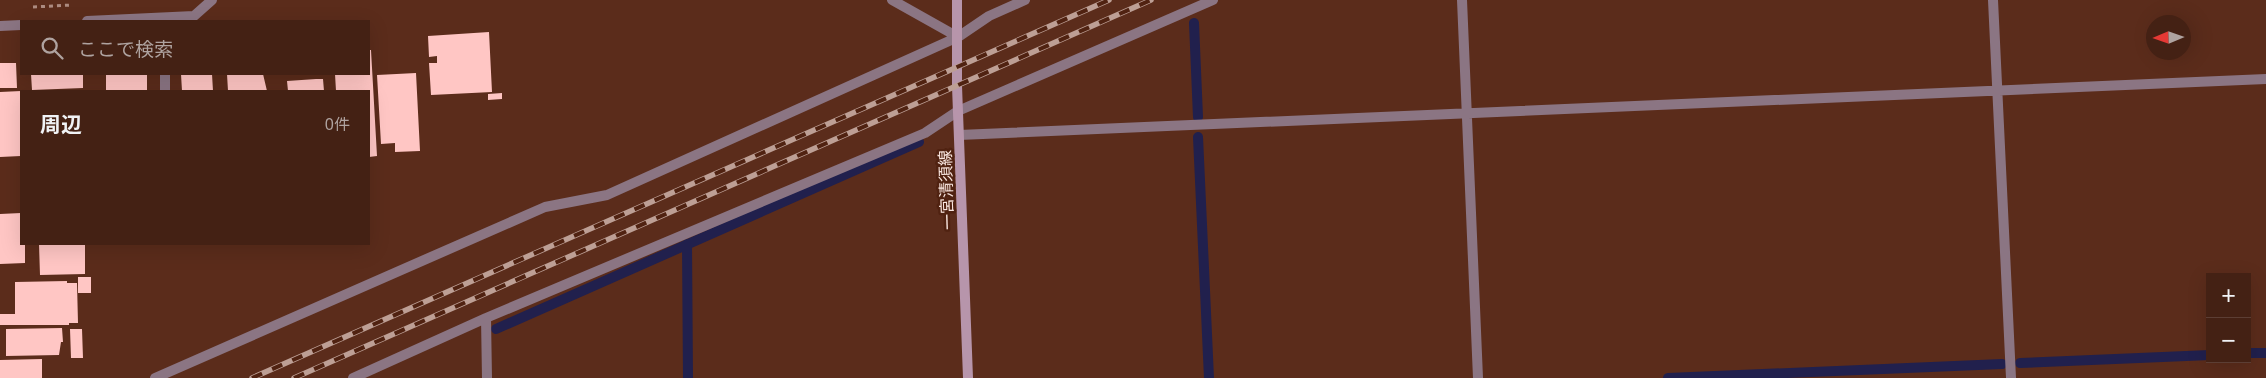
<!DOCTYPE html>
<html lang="ja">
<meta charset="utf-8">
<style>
:root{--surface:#442114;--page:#4e2e22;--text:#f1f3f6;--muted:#afa3a0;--line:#5c3e34}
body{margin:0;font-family:"Noto Sans","Noto Sans JP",sans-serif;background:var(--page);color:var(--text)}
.controls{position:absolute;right:15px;bottom:15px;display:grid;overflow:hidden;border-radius:0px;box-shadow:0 5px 20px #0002}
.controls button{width:45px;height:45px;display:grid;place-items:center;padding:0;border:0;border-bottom:1px solid var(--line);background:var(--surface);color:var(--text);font:25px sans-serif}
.compass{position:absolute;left:2146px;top:15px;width:45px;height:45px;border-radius:50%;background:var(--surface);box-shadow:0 5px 20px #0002;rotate:268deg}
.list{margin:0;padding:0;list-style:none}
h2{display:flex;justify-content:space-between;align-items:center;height:65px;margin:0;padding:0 20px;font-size:21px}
h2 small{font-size:16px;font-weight:400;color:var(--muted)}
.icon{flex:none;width:28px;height:28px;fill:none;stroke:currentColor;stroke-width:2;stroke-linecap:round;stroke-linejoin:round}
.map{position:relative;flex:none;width:2266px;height:378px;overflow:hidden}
.search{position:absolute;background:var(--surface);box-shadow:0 5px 20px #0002;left:20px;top:20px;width:350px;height:55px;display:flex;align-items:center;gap:12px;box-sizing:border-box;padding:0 18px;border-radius:0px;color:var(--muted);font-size:19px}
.panel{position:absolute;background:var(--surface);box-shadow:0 5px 20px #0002;left:20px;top:90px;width:350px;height:155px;border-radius:0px}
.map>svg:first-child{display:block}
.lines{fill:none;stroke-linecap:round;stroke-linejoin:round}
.stream{stroke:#21204d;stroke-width:10}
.building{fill:#ffc6c4}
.path{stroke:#ac8b80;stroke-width:3;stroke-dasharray:4 4;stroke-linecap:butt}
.service{stroke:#8b7583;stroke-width:10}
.minor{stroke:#8b7583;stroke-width:10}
.tertiary{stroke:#8b7583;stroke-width:10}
.secondary{stroke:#b795ab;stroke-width:10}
.rail-casing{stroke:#bd9f95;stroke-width:5.5}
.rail{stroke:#502211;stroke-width:4;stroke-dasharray:11;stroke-linecap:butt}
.labels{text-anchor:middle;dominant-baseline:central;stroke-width:5;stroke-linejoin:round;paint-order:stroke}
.street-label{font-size:16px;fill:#fbe8e2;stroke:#502211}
</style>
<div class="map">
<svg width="2266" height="378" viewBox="0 0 2266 378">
<rect width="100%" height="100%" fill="#5b2c1b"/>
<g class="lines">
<path class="stream" d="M1194,23L1198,117
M1198,137L1209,378
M687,244L688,378
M496,329L919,142
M2247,353H2266
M2020,363L2210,355
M1668,378L2002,364"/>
</g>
<path class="building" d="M489,32L492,92L431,95L429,63H437V56L429,57L428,36Z
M369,50H371L377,156L369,157V91H336L335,74H369Z
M0,63H16L17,88H0Z
M416,73L420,151L395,152V143L381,144L377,75Z
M31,74H83V88L32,90Z
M106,74H147V91H106Z
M181,74H212L213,91H182Z
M227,74H263L267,91H228Z
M316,79H323L324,91H288L287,81Z
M21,91V156L0,157V92Z
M502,93V99L488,100V94Z
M21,213V244H25V263L0,264V214Z
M39,244H85V274L40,275Z
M78,277H91V293H78Z
M67,281V283H77L78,323H69V325H0V314H15V282Z
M62,328L63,342H61L59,355L6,356V329Z
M70,329H82L83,358H71Z
M42,359V378H0V360Z"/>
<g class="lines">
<path class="path" d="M33,7L72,5"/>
<path class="service" d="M165,74V91"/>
<path class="minor" d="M892,0L958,37
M1462,0L1478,378
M1993,0L2011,378
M87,21L194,16L212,0
M0,26L21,25
M959,135L2266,79
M486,318L487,378
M155,378L545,207L607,195L958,37
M353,378L486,318L925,133L958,111L1213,0"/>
<path class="tertiary" d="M958,37L989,16L1025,0"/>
<path class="secondary" d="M957,0V86L968,378"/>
<g class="rail-casing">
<path id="rail" d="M252,378L1109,0
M294,378L1151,0"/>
</g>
<use href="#rail" class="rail"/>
</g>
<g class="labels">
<g class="street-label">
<text transform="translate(946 190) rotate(-92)">一宮清須線</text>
</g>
</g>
</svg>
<div class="controls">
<button>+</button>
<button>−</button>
</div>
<svg class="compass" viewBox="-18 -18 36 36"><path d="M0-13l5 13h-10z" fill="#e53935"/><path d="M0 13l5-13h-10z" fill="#afa3a0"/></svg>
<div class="search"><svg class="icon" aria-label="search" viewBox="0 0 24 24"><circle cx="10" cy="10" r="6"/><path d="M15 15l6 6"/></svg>ここで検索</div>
<section class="panel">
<h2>周辺<small>0件</small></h2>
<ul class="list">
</ul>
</section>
</div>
